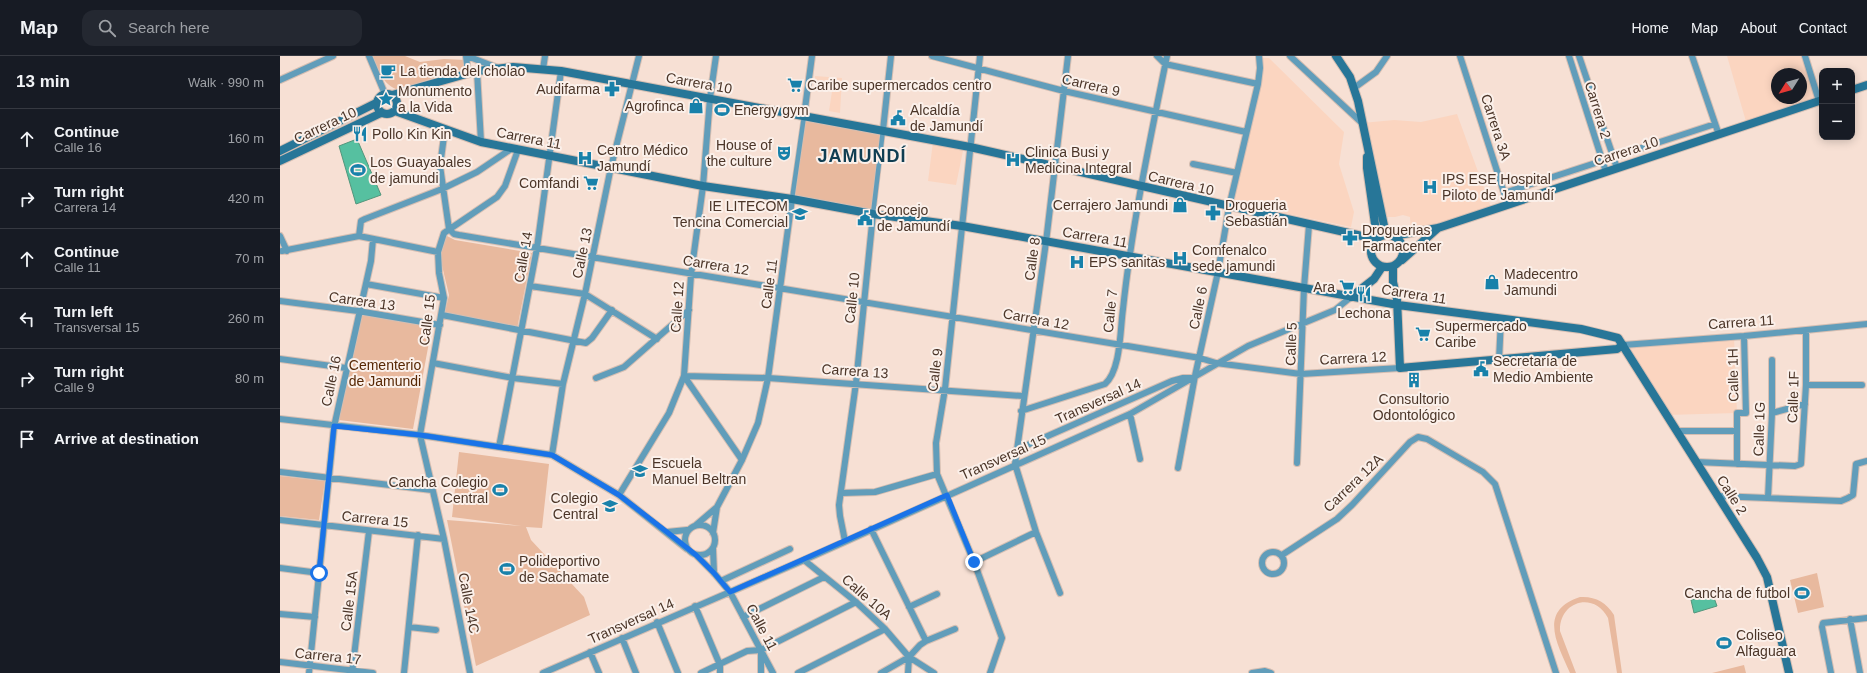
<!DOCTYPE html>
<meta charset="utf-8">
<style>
:root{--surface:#171b24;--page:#242831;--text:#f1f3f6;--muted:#9ea1a6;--line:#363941}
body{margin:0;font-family:Helvetica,sans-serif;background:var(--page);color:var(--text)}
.controls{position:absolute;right:12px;top:12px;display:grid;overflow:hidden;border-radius:8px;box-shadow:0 2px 10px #0003}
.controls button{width:36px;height:36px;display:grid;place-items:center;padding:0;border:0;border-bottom:1px solid var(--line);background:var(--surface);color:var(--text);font:20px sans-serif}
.compass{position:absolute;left:1491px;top:12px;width:36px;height:36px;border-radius:50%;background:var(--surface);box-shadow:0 2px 10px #0003;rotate:233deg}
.stop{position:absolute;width:12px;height:12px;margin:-9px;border:3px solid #1a73e8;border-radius:50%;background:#fff}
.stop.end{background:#1a73e8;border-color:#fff;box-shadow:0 1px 4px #0008}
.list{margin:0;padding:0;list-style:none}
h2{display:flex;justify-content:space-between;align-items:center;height:52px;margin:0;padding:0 16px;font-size:17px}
h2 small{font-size:13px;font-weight:400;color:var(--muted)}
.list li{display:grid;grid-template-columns:26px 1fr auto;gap:12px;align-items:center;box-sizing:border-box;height:60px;padding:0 16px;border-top:1px solid var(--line)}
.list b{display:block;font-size:15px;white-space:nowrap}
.list p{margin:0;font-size:13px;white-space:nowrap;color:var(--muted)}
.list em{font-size:13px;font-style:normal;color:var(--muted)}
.icon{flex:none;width:22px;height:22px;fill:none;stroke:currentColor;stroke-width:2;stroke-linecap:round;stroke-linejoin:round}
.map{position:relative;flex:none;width:1587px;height:617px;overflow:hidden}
header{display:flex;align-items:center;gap:24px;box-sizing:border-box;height:56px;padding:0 20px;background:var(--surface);border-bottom:1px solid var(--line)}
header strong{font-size:19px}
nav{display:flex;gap:22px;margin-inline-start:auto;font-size:14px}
.search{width:280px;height:36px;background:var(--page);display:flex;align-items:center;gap:10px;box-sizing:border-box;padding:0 14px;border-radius:12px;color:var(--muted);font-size:15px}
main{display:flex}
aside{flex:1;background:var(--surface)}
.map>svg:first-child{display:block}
.built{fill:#fbd5c0;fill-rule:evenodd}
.green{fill:#e8b99e}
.water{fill:#56c0a0;stroke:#53967c}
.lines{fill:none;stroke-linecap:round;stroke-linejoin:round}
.pedestrian-casing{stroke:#d5beb2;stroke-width:6}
.minor-casing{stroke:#d5beb2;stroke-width:8}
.secondary-casing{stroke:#d5beb2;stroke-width:10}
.pedestrian{stroke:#619dba;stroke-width:4.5}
.minor{stroke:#619dba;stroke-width:6}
.secondary{stroke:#277698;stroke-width:8}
.route{stroke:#1a73e8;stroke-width:5}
.labels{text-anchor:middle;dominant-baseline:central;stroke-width:4;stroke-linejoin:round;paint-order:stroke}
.poi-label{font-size:14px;fill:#4b3528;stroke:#fbf0ea;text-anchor:start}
.street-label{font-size:14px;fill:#4b3528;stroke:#fbf0ea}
.park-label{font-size:14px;fill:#572704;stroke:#fbf0ea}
.district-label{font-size:18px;font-weight:bold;letter-spacing:1px;fill:#103e52;stroke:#fbf0ea}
</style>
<header>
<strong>Map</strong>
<div class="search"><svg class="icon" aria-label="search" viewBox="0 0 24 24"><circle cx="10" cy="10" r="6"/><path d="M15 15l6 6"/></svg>Search here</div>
<nav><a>Home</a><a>Map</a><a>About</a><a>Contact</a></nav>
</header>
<main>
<aside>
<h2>13 min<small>Walk · 990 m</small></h2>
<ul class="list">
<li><svg class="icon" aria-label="ahead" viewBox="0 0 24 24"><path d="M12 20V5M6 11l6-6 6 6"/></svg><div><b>Continue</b><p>Calle 16</p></div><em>160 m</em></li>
<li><svg class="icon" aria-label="right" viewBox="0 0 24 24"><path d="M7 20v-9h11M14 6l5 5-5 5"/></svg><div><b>Turn right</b><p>Carrera 14</p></div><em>420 m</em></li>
<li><svg class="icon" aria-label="ahead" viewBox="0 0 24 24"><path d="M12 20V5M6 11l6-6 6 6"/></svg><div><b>Continue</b><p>Calle 11</p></div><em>70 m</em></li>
<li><svg class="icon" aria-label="left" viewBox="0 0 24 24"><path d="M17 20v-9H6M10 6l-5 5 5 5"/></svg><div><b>Turn left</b><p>Transversal 15</p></div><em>260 m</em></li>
<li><svg class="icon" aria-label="right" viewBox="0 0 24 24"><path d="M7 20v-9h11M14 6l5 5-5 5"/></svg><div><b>Turn right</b><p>Calle 9</p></div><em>80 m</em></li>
<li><svg class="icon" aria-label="arrive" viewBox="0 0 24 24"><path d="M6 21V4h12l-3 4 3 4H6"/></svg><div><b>Arrive at destination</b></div></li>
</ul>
</aside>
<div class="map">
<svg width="1587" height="617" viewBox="0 0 1587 617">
<rect width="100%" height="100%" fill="#f7e0d4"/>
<path class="built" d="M1447,0H1525L1539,45L1467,69ZM1497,18H1521V42H1497Z
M983,2H989L1064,76L1059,108L1074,156L1071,171L952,146Z
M535,20L562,22L560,57L549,55L553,29L535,26Z
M1177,58L1212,154L1131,177L1130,161L1123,159L1115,161H1101L1082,67L1114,64L1141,66Z
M653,86L684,90L676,129L648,125Z
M1454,280L1457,357L1387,359L1343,289Z"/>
<path class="green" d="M93,0H125L140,6L164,3L186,4L185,13L170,16L119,34C102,29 99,14 93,0Z
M524,60L603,74L593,158L512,143Z
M165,179L175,184L252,197L237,273L165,256L169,239L159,197Z
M78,258L152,270L133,373L59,364Z
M179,396L269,408L262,472L246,471L251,484L304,541L310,559L196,610L167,464L242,470L172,461Z
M0,420L45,425L39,464L0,460Z
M1537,517L1544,551L1518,557L1510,524Z
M1300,541C1315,540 1326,546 1334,559L1342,617H1337L1328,562C1314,535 1279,545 1280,575L1296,617H1290C1278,589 1257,555 1300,541Z
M1464,609L1466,617H1432Z"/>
<path class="water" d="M77,83L101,139L76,148L59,90Z
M1433,539L1437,550L1414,557L1411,544Z"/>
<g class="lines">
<g class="pedestrian-casing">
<path id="pedestrian" d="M512,143L524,60
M593,158L603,74"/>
</g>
<g class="minor-casing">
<path id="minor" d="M89,0L105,38
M186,0L188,17
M187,0L218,12
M652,0L784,35L966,76
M700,0L665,333L656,387L657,418L694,506L722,582L710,617
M877,0L885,8L978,28
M1010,0L1082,67
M1180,0L1228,149
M1289,0L1326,116
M1299,0L1337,112
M1412,0L1439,79
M1525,0L1539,45
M263,13L265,0
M197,15L201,86
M0,24L53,0
M1074,32L1096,16L1107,0
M524,60L532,0
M165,73L160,110L169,173
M603,74L611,0
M913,108L957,117
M1224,137L1435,68
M169,173L174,178L179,179L920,302L936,307L1021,318L1120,312
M0,180L7,195
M79,180L81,165L85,163L162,133L197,116L231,93
M2,195L79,180L158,196
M86,228L164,242
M250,230L305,238L377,283
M0,245L78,255L160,269
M162,259L306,287L312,282L332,254
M1343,289L1464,280L1587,268
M0,303L66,312
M1219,304L1221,263
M153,307L233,322L283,328
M404,320L488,322L743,340
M404,320L462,404
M316,322L344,311L409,254
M1526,329H1582
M741,355L825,328C841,314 840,274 843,253C852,168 870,84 887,0
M1492,357L1525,348
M850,358L860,403
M0,363L140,379L272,399L339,439L407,493
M1397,375H1457
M219,391L257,192L281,15
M736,394L892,325L903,322H912
M272,399L283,328L305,238L331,111L359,0
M1416,406L1515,410L1521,408L1526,329V274
M1017,407L1024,232L1029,169
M1457,408V357H1466L1464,280
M898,412L915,320L938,216L949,151L978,28L980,12L979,0
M0,416L152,434
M562,437L595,436L657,418
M339,439L389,357L404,320L411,219L423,130L430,42L436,0
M1437,440L1561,445L1568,442L1573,439L1576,408L1587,405
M1488,442L1492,357V304
M0,464L164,483
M405 484a15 15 0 1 1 30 0a15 15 0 1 1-30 0Z
M416,469L437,451
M591,473L646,585
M387,476L407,474
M433,477L437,451L462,404L478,367L488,322L512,143
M565,485L560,460L559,449L576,327L593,158
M433,492L434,517
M982 507a11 11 0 1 1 22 0a11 11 0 1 1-22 0Z
M416,499L434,517L450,536L493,617
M1002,499L1057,463L1072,449L1130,386L1138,381L1147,383L1203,416L1215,428L1276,617
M524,504L576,546L605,573L629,601L654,617
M694,506L756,476
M0,512L39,517
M441,525L510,493
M780,537L756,476L735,408L766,186L788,0
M415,550L440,609V617
M629,551L657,538
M0,558L35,561
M463,561L544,521
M1570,563L1580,617
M377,566L398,617
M129,571L156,574
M342,582L356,617
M310,596L319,617
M481,596V617
M0,606L93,617
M29,617L54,371L91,205L93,183
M72,617L89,475
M124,617L138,479
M190,617L164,483L140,379L164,242L159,217L158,196L164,177L217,141L225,130L238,94
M263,617L524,504L850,358L968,290L1055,254L1071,241
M421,617L467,595L481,594L576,546
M518,617L605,573
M601,617L629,601L640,589L646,585L675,573
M628,617L629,601
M972,617L985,615L991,617
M1551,617L1542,571L1543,567L1587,562"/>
</g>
<g class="secondary-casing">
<path id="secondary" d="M1056,0L1070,21L1078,45L1106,179
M1572,34L1587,29
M97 48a10 10 0 1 1 20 0a10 10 0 1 1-20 0Z
M112,39L197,15L233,11L281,15L690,91L1082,180L1095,184
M115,55L201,86L423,130L512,143L593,158L682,170L1118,249L1301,273L1338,282L1477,502L1487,521L1509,617
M0,95L96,47
M1087,101V112L1097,182
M0,105L101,57
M1091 195a16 16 0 1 1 32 0a16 16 0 1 1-32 0Z
M1113,180L1158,172L1542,44
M1122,204L1158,172
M1113,211V226L1117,243L1120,312L1337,293L1343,289
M1071,241L1094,223L1102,211"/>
</g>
<use href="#pedestrian" class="pedestrian"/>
<use href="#minor" class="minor"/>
<use href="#secondary" class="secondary"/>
</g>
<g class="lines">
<path class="route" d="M39,517L54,370L140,379L272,399L339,439L387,476L416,499L434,517L450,536L667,439L694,506"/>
</g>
<defs>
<g id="cafe-bare" transform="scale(1.2)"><path d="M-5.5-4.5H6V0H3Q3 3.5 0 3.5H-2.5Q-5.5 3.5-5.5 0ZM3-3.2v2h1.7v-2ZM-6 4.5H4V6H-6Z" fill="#1881aa" stroke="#fbf0ea" stroke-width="2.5" paint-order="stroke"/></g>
<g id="supermarket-bare" transform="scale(1.2)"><path d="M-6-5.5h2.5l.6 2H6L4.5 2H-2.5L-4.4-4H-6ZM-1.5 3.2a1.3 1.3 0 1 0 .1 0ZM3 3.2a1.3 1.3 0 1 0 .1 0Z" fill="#1881aa" stroke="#fbf0ea" stroke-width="2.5" paint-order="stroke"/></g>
<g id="pharmacy-bare" transform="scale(1.2)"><path d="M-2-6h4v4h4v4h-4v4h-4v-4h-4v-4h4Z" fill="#1881aa" stroke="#fbf0ea" stroke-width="2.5" paint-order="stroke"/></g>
<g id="sight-bare" transform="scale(1.2)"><path d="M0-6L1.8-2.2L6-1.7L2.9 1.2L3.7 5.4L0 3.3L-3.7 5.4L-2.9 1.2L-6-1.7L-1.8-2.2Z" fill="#1881aa" stroke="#fbf0ea" stroke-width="2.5" paint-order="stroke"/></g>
<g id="shop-bare" transform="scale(1.2)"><path d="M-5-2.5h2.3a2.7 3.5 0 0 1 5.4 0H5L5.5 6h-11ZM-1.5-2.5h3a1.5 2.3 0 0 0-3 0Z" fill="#1881aa" stroke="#fbf0ea" stroke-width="2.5" paint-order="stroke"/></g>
<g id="stadium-bare" transform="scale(1.2)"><path d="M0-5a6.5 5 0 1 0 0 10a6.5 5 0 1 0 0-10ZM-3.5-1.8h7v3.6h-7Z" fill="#1881aa" stroke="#fbf0ea" stroke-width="2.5" paint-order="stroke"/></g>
<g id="civic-bare" transform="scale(1.2)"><path d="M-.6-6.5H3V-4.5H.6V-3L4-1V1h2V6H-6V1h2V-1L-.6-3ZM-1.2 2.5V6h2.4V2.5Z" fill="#1881aa" stroke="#fbf0ea" stroke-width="2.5" paint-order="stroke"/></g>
<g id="restaurant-bare" transform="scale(1.2)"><path d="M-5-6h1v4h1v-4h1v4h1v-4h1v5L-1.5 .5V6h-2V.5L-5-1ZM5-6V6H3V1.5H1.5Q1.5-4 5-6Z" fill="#1881aa" stroke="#fbf0ea" stroke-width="2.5" paint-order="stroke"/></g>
<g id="theatre-bare" transform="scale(1.2)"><path d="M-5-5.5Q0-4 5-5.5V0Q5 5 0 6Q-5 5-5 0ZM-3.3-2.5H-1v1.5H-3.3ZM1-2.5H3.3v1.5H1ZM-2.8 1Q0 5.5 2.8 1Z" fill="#1881aa" stroke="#fbf0ea" stroke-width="2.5" paint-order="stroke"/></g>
<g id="hospital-bare" transform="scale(1.2)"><path d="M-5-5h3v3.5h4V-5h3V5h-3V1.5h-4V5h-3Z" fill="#1881aa" stroke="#fbf0ea" stroke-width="2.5" paint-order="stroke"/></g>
<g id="school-bare" transform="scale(1.2)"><path d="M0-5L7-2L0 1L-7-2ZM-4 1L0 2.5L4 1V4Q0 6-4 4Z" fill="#1881aa" stroke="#fbf0ea" stroke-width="2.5" paint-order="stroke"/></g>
<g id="building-bare" transform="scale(1.2)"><path d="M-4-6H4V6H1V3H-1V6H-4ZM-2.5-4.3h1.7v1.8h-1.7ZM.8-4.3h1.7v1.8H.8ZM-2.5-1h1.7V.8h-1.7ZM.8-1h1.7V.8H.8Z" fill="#1881aa" stroke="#fbf0ea" stroke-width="2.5" paint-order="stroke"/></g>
</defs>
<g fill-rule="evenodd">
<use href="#cafe-bare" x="108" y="15"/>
<use href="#supermarket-bare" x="515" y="29"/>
<use href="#pharmacy-bare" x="332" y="33"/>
<use href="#sight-bare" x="106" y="43"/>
<use href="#shop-bare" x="416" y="50"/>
<use href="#stadium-bare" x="442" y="54"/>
<use href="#civic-bare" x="618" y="62"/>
<use href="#restaurant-bare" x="80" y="78"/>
<use href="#theatre-bare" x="504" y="97"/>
<use href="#hospital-bare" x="305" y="102"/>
<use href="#hospital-bare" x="733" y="104"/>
<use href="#stadium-bare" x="78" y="114"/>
<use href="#supermarket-bare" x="311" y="127"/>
<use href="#hospital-bare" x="1150" y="131"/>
<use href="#shop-bare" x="900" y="149"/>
<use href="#pharmacy-bare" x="933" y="157"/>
<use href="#school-bare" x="520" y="158"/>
<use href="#civic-bare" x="585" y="162"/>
<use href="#pharmacy-bare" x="1070" y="182"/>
<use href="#hospital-bare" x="900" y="202"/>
<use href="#hospital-bare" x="797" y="206"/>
<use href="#shop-bare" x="1212" y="226"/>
<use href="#supermarket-bare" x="1067" y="231"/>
<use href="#restaurant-bare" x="1084" y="238"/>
<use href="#supermarket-bare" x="1143" y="278"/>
<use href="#civic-bare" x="1201" y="313"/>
<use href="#building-bare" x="1134" y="324"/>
<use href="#school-bare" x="360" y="415"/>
<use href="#stadium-bare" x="220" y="434"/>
<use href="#school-bare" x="330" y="450"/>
<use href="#stadium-bare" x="227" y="513"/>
<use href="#stadium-bare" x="1522" y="537"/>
<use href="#stadium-bare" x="1444" y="587"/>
</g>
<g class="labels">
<g class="poi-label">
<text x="120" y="15">La tienda del cholao</text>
<text x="527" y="29">Caribe supermercados centro</text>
<text x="320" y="33" text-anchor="end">Audifarma</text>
<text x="118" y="35">Monumento<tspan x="118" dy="16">a la Vida</tspan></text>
<text x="404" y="50" text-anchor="end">Agrofinca</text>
<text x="454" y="54">Energy gym</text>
<text x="630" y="54">Alcaldía<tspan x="630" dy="16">de Jamundí</tspan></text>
<text x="92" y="78">Pollo Kin Kin</text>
<text x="492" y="89" text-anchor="end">House of<tspan x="492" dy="16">the culture</tspan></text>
<text x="317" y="94">Centro Médico<tspan x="317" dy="16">Jamundí</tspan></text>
<text x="745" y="96">Clinica Busi y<tspan x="745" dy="16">Medicina Integral</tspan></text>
<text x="90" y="106">Los Guayabales<tspan x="90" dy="16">de jamundi</tspan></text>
<text x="1162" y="123">IPS ESE Hospital<tspan x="1162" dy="16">Piloto de Jamundí</tspan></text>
<text x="299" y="127" text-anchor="end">Comfandi</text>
<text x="888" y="149" text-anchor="end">Cerrajero Jamundi</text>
<text x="945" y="149">Drogueria<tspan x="945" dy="16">Sebastián</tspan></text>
<text x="508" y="150" text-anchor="end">IE LITECOM<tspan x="508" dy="16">Tencina Comercial</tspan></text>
<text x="597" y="154">Concejo<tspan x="597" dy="16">de Jamundí</tspan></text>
<text x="1082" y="174">Droguerias<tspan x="1082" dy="16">Farmacenter</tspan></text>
<text x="912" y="194">Comfenalco<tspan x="912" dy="16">sede jamundi</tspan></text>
<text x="809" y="206">EPS sanitas</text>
<text x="1224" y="218">Madecentro<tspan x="1224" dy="16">Jamundi</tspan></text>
<text x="1055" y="231" text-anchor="end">Ara</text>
<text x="1084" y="257" text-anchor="middle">Lechona</text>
<text x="1155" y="270">Supermercado<tspan x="1155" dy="16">Caribe</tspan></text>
<text x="1213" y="305">Secretaría de<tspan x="1213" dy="16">Medio Ambiente</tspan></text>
<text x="1134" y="343" text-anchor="middle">Consultorio<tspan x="1134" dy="16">Odontológico</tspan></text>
<text x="372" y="407">Escuela<tspan x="372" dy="16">Manuel Beltran</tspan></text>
<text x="208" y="426" text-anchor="end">Cancha Colegio<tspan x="208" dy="16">Central</tspan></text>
<text x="318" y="442" text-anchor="end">Colegio<tspan x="318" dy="16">Central</tspan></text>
<text x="239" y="505">Polideportivo<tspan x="239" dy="16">de Sachamate</tspan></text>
<text x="1510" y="537" text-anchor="end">Cancha de futbol</text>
<text x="1456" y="579">Coliseo<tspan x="1456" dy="16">Alfaguara</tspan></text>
</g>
<g class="street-label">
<text transform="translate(419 27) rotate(10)">Carrera 10</text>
<text transform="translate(811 29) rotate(13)">Carrera 9</text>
<text transform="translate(1318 54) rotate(73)">Carrera 2</text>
<text transform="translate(45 69) rotate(-25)">Carrera 10</text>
<text transform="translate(1216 71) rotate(72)">Carrera 3A</text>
<text transform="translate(249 82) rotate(11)">Carrera 11</text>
<text transform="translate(1346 95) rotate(-18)">Carrera 10</text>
<text transform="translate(901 127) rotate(13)">Carrera 10</text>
<text transform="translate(815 181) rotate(10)">Carrera 11</text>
<text transform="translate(302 197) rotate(-78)">Calle 13</text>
<text transform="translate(243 201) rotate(-80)">Calle 14</text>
<text transform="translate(752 203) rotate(-82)">Calle 8</text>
<text transform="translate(436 209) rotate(9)">Carrera 12</text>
<text transform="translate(489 228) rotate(-82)">Calle 11</text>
<text transform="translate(1134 238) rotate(9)">Carrera 11</text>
<text transform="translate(572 242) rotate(-84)">Calle 10</text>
<text transform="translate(82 245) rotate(8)">Carrera 13</text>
<text transform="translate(397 251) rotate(-86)">Calle 12</text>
<text transform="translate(918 252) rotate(-78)">Calle 6</text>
<text transform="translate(830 255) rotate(-84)">Calle 7</text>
<text transform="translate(756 263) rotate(10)">Carrera 12</text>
<text transform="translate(147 264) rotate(-83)">Calle 15</text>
<text transform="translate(1461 266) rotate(-4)">Carrera 11</text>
<text transform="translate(1011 288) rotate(-88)">Calle 5</text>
<text transform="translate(1073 302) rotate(-3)">Carrera 12</text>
<text transform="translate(655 314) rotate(-83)">Calle 9</text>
<text transform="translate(575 315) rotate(4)">Carrera 13</text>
<text transform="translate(1453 319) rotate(-91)">Calle 1H</text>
<text transform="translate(51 325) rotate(-78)">Calle 16</text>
<text transform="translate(1513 341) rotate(-88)">Calle 1F</text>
<text transform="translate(818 345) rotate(-24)">Transversal 14</text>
<text transform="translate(1479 373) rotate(-88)">Calle 1G</text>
<text transform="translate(723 401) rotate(-24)">Transversal 15</text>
<text transform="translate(1073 427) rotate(-44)">Carrera 12A</text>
<text transform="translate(1452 439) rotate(58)">Calle 2</text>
<text transform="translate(95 463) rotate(6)">Carrera 15</text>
<text transform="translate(587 541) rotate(41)">Calle 10A</text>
<text transform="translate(69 545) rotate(-83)">Calle 15A</text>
<text transform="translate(189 547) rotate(79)">Calle 14C</text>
<text transform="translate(351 565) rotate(-24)">Transversal 14</text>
<text transform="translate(482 571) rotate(62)">Calle 11</text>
<text transform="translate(48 600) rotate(6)">Carrera 17</text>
</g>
<g class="park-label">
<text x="105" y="309">Cementerio<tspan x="105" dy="16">de Jamundi</tspan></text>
</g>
<g class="district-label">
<text x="582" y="100">JAMUNDÍ</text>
</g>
</g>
</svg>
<div class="controls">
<button>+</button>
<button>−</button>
</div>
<svg class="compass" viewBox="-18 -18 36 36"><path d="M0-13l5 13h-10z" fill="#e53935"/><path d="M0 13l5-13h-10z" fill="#9ea1a6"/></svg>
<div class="stop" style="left:39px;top:517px"></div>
<div class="stop end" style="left:694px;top:506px"></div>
</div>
</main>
